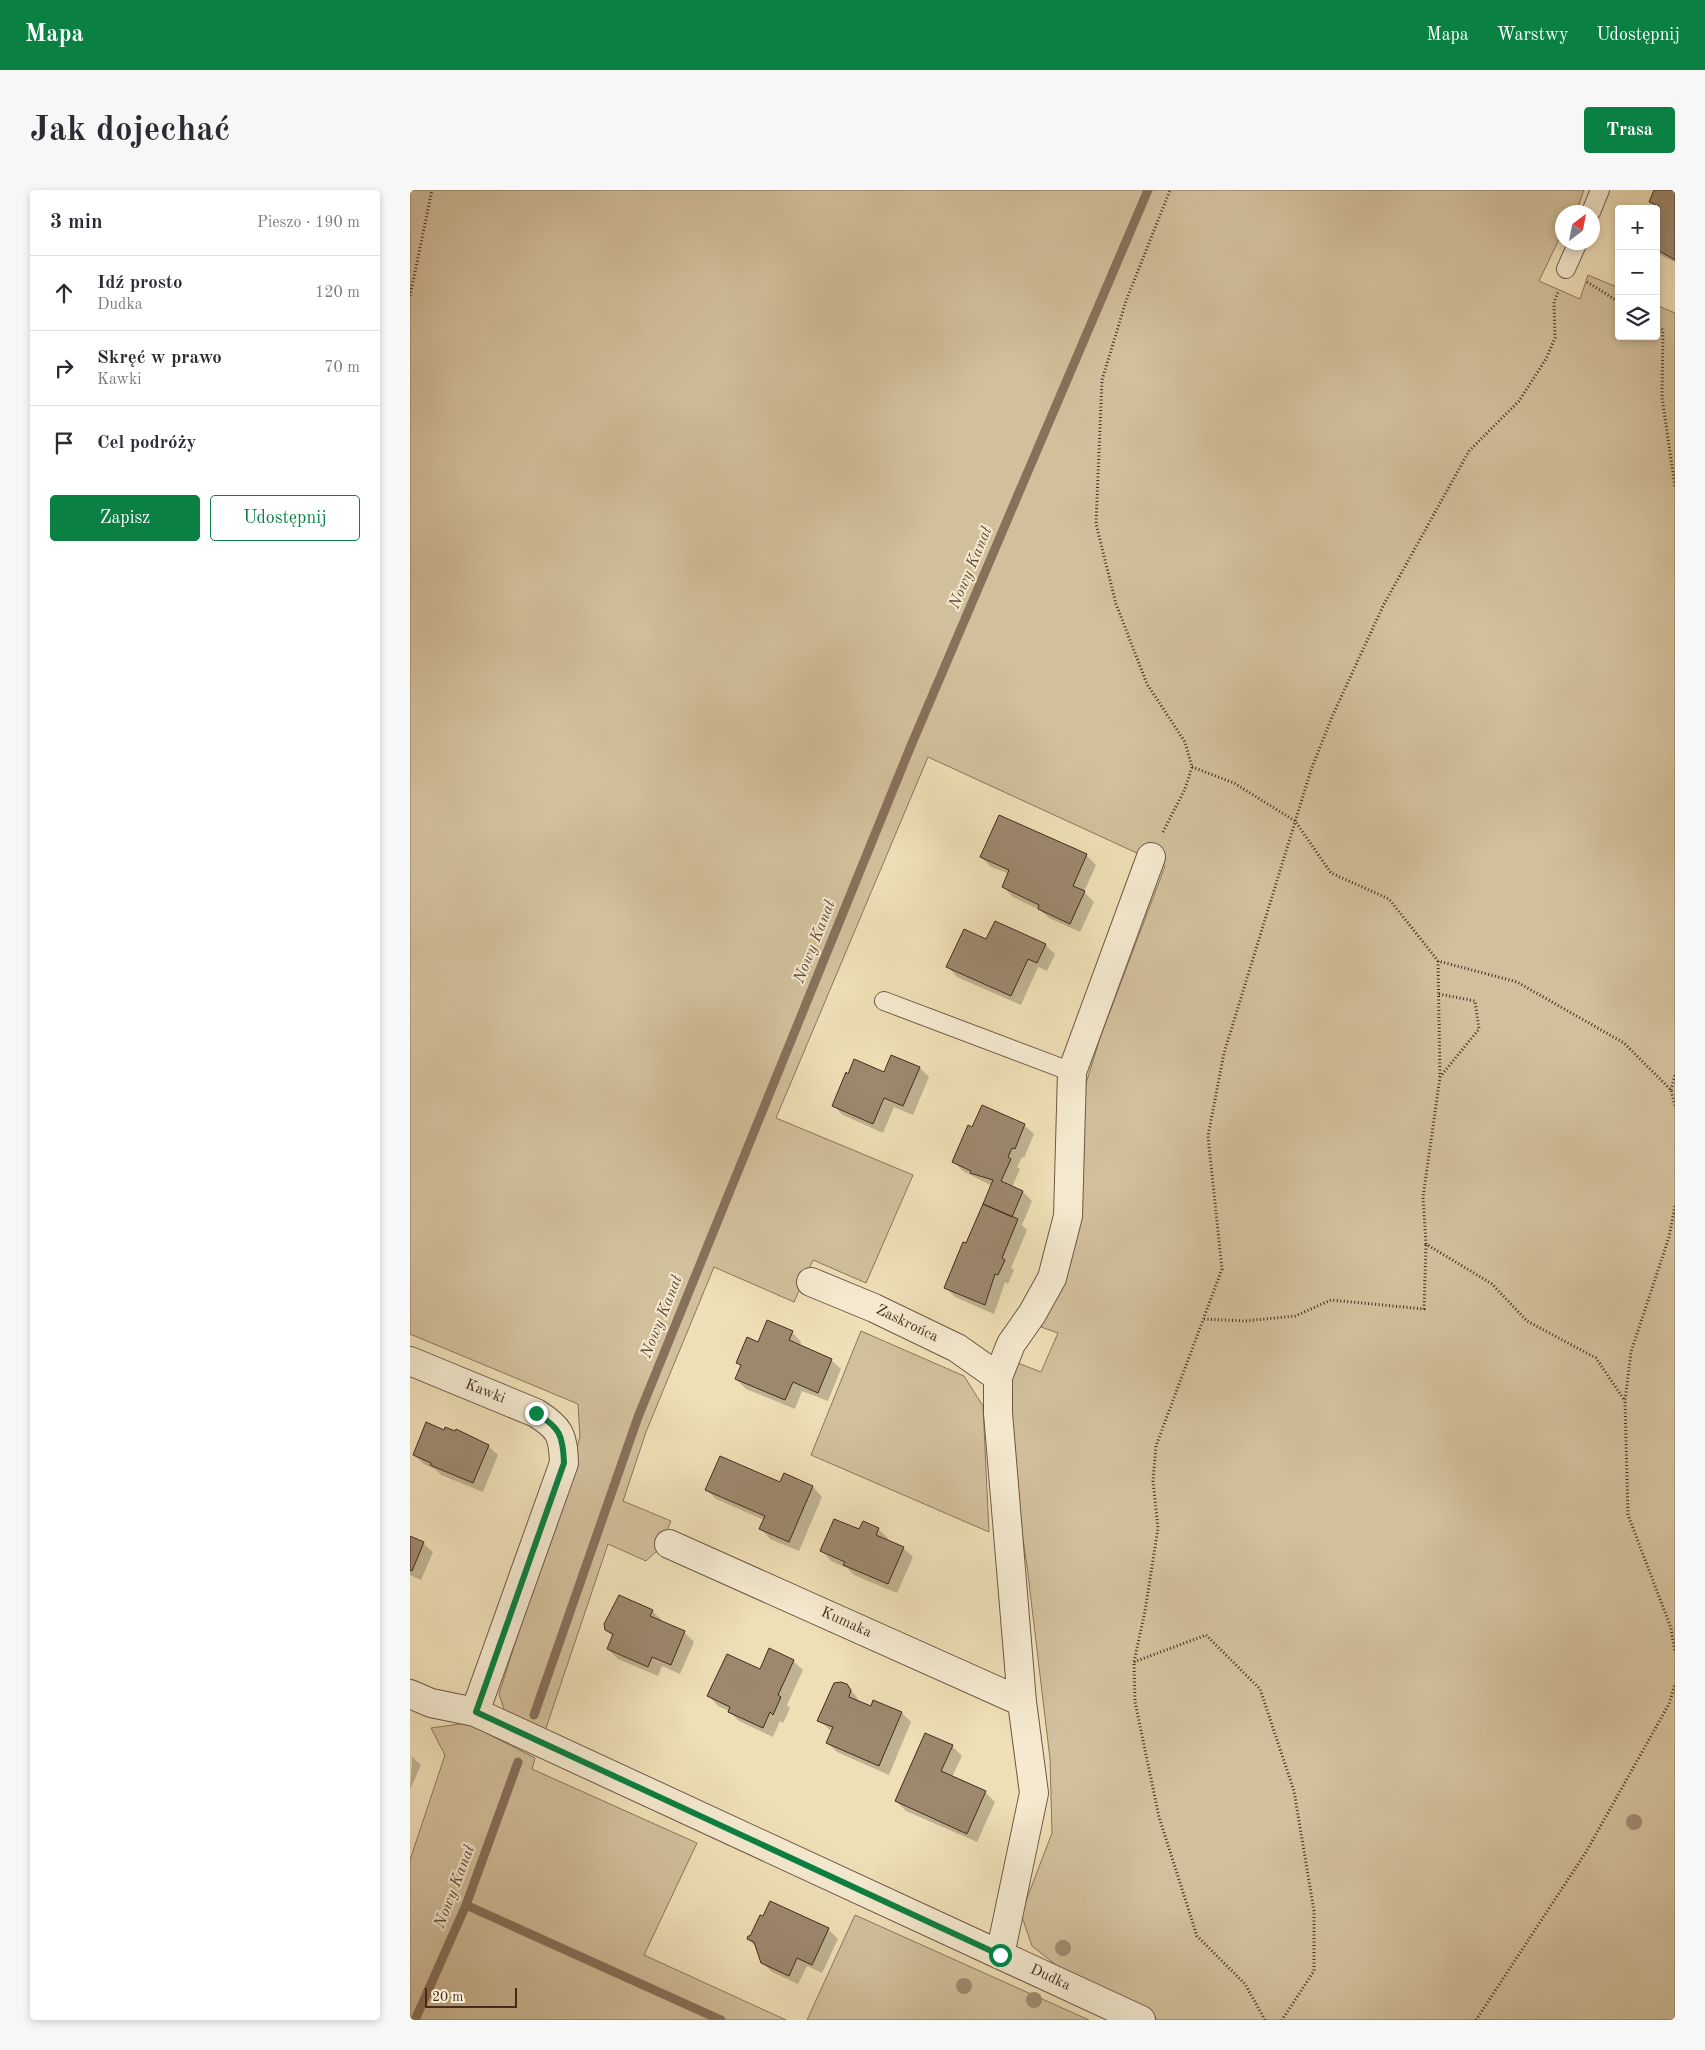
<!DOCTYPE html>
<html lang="pl">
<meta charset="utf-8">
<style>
:root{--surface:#fff;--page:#f7f7f7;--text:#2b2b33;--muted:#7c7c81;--line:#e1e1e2;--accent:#0b8043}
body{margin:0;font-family:"Old Standard TT",serif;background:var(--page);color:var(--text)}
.controls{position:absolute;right:15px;top:15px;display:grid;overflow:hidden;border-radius:5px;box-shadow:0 2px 8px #0003}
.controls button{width:45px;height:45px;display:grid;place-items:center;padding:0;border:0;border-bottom:1px solid var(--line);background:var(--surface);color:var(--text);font:25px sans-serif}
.compass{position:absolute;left:1145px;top:15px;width:45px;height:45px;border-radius:50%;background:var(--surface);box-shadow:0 2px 8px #0003;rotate:32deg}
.scale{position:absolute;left:15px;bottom:12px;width:92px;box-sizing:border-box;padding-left:5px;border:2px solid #442a1f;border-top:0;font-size:14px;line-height:18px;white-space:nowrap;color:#442a1f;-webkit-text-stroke:4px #f5ead0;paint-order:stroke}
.stop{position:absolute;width:15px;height:15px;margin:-11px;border:4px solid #0b8043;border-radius:50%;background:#fff}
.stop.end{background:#0b8043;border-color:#fff;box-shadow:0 1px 5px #0008}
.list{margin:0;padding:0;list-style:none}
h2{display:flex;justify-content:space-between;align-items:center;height:65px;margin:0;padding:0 20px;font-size:21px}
h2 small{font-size:16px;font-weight:400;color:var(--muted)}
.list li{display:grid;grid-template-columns:32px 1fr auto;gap:15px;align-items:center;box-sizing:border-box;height:75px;padding:0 20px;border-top:1px solid var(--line)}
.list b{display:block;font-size:19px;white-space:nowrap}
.list p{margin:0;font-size:16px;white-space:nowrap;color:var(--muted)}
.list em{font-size:16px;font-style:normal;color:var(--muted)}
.actions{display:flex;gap:10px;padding:15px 20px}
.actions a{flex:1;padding:11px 0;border:1px solid var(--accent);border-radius:5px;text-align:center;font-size:18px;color:var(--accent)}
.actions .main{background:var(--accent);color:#fff}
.icon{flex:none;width:28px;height:28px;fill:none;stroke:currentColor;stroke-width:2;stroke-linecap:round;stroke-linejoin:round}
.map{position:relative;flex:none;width:1265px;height:1830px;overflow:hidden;border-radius:5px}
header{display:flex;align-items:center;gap:30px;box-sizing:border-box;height:70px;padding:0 25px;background:var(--accent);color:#fff}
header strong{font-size:24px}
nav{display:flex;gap:28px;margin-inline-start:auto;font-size:18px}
.intro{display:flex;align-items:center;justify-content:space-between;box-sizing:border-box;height:120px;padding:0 30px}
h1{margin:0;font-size:35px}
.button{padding:12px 22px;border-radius:5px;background:var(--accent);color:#fff;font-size:18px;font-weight:700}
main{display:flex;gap:30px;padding:0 30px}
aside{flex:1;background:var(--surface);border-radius:5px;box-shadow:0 2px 8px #0003}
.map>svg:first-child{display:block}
.green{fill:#d2c09c;stroke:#8b755e}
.shadow{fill:#0003}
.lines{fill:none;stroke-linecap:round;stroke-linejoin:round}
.stream{stroke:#88715b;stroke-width:9}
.building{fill:#9d886e;stroke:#442a1f}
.lane-casing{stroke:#6f5745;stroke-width:20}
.street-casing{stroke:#6f5745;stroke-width:30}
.path{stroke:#442a1f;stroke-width:3;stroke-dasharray:1 2.5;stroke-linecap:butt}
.lane{stroke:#f5ead0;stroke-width:18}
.street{stroke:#f5ead0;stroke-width:28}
.tree{fill:#a08c71}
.route{stroke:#0b8043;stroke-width:6}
.labels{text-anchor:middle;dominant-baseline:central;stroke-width:4;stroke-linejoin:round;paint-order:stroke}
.street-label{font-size:15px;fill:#442a1f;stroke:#f5ead0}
.water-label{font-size:16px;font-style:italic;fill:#604838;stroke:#f5ead0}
</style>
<header>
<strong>Mapa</strong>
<nav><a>Mapa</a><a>Warstwy</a><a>Udostępnij</a></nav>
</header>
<div class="intro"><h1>Jak dojechać</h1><a class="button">Trasa</a></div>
<main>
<aside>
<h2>3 min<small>Pieszo · 190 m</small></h2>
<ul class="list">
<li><svg class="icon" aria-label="ahead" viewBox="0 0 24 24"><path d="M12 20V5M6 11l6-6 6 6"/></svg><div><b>Idź prosto</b><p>Dudka</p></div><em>120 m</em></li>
<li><svg class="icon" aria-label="right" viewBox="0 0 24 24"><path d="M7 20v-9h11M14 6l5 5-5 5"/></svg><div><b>Skręć w prawo</b><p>Kawki</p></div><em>70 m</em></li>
<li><svg class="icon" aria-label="arrive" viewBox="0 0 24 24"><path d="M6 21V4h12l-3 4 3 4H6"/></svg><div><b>Cel podróży</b></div></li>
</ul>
<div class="actions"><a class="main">Zapisz</a><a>Udostępnij</a></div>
</aside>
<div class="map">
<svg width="1265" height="1830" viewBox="0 0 1265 1830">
<rect width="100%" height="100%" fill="#efdfb6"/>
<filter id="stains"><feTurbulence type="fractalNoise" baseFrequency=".004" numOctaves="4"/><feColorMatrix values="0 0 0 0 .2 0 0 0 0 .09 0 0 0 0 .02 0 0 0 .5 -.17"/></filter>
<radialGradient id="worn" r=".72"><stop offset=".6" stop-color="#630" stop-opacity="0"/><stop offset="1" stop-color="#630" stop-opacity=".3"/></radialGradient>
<path class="green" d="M0,0H1174L1166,22H1152V43L1129,91L1170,109L1178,85L1209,98V146H1246V115L1265,123V1830H749L675,1798L622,1756L611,1724L642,1643L640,1569L617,1376L598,1249V1203L608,1173L631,1182L648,1143L631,1137L666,1053L673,903L690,848L755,676L518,567L366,928L503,985L456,1093L403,1070L384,1112L304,1077L236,1242L213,1311L261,1331L249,1359L236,1371L198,1354L133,1547L95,1522L89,1504L170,1247L168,1214L0,1144Z
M451,1141L554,1186L573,1216L579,1342L401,1265Z
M57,1533L125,1568L122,1579L287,1653L234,1765L376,1830H0V1670L35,1565L21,1538Z
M445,1725L679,1830H397Z"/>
<path class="shadow" d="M1246,0H1265V72L1246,63V26L1249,20L1241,12Z
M676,665L686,675L674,702L684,712L670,742L639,728L630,720L603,707L593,697L599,684L581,677L571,667Z
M577,751L635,755L645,764L637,781L628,777L611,815L547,787L538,777Z
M510,878L519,887L503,925L484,917L473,943L433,925L423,915L438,886Z
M614,935L624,944L614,968L612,967L607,977L610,979L602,997L613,1002L622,1011L612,1035L617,1040L601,1078L604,1080L598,1094L595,1092L584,1124L545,1107L535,1097L582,996L553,981L544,972L563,939Z
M382,1142L391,1152L390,1156L421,1170L431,1179L418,1211L392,1201L385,1219L336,1199L326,1189L332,1176L328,1172L349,1153Z
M35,1241L78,1256L88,1265L73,1302L31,1285L26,1280L14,1274L4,1265Z
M374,1285L403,1297L412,1307L389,1361L360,1349L351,1339L354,1330L306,1309L297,1300L370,1294Z
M468,1339L478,1348L477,1351L493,1358L503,1367L487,1403L444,1385L437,1378L421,1371L412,1361L450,1341Z
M0,1347L13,1353L23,1362L11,1390L0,1385Z
M242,1421L252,1430L251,1432L274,1442L284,1452L270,1484L252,1476L248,1486L208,1469L198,1459L203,1447L196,1439Z
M383,1471L393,1480L377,1515L380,1518L373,1533L370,1531L363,1547L329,1531L319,1521L308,1516L299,1506Z
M436,1495L446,1506L449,1512L462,1518L464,1511L492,1523L501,1532L479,1585L427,1562L417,1553L422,1542L409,1530Z
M542,1556L552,1566L542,1587L575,1602L585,1612L567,1652L496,1621L486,1611Z
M0,1565L11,1575L0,1600L2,1568Z
M361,1713L419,1740L428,1749L412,1783L397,1776L388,1794L362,1782L352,1772L347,1758L338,1749L354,1728Z"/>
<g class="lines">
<path class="stream" d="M124,1525L228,1227L500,558L738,0
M56,1715L311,1830
M5,1830L56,1715L108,1572"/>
</g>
<path class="building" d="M1244,0H1265V70L1246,59V24L1249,16L1239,12Z
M589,625L677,664L663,696L675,701L660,734L628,719L629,715L592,697L599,680L570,667Z
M585,731L636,754L627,773L618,769L601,806L536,777L554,739L576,749Z
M481,865L510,877L493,916L474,908L463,934L422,916L436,882L438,884L444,869L474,882Z
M572,915L615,934L605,959L602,958L598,967L601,969L591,991L613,1001L602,1027L573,1014L583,990L560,983L561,981L542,972L558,935L562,937Z
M573,1014L608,1029L592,1068L595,1070L588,1085L585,1084L575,1115L534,1098L553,1052L556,1053Z
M357,1130L383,1141L379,1150L422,1169L408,1203L383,1192L375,1210L325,1189L331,1175L326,1173L337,1147L348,1152Z
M16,1232L34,1240L35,1237L45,1241L46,1239L79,1255L63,1293L20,1275L21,1273L3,1265Z
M310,1266L370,1292L374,1283L403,1296L379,1352L349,1339L355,1326L295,1300Z
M424,1329L449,1339L453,1331L469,1338L466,1345L494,1357L478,1394L433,1375L435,1372L410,1361Z
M0,1346L14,1352L2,1381L0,1380Z
M209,1405L243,1420L240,1426L275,1441L261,1475L242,1467L238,1477L197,1459L203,1444L195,1440L194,1434Z
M359,1458L384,1470L368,1505L371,1507L363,1525L360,1522L353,1538L318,1522L320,1517L297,1506L317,1464L350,1479Z
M431,1492L437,1494L441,1500L439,1507L461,1516L463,1510L492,1522L469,1576L416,1553L423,1537L407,1531L424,1493Z
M515,1543L543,1555L531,1581L576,1601L557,1644L485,1611Z
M360,1711L419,1738L402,1775L387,1768L379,1786L351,1773L344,1752L337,1749L338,1746H340L350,1725L353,1726Z"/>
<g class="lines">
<g class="lane-casing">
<path id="lane" d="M1181,22L1190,0
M1156,79L1168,52
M474,811L662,882"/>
</g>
<g class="street-casing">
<path id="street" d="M401,1092L464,1118L547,1158L588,1187
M0,1171L126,1223C150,1238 153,1245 154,1273L65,1522
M259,1354L612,1512
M0,1504L21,1513L65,1522L731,1830
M590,1765L624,1603L612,1512L588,1223V1187L601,1154L622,1124L642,1088L658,1026L662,882L741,667"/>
</g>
<path class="path" d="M1177,92L1209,112
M0,106L22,0
M1246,135L1253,140L1252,207L1265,297
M782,577L824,593L885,631L921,683L979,709L1028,771L1107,792L1214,853L1261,900L1265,916
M753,642L775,599L782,577L775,552L737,494L706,414L686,334L692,190L716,111L760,0
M1028,771L1030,887L1013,1007L1016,1054L1082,1094L1117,1131L1186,1168L1215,1211
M1029,804L1065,811L1069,839L1030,887
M1261,900L1265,885
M1265,1016L1259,1047L1221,1162L1215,1211L1218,1325L1261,1438L1265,1463
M794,1129L835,1131L885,1126L921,1110L1014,1119L1016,1055
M724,1472L796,1445L850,1499L884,1601L904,1721V1781L872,1830
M855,1830L835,1794L787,1746L749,1627L725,1512L724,1472L735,1421L748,1338L743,1291L746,1256L812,1079L798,946L814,863L901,580L921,529L973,416L1059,261L1109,211L1136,169L1145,148L1144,112L1148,102
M1066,1830L1176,1662L1259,1514L1265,1494"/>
<use href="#lane" class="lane"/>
<use href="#street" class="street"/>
</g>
<g class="tree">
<circle cx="1224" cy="1632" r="8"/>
<circle cx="653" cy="1758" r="8"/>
<circle cx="554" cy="1796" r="8"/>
<circle cx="624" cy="1810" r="8"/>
</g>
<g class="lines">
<path class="route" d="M126,1223C150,1238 153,1245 154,1273L66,1522L590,1765"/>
</g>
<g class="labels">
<g class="street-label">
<text transform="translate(497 1134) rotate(26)">Zaskrońca</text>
<text transform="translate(75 1202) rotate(22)">Kawki</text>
<text transform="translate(436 1433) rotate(24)">Kumaka</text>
<text transform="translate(640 1788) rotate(25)">Dudka</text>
</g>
<g class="water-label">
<text transform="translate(561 378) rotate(-67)">Nowy Kanał</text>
<text transform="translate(405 752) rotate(-68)">Nowy Kanał</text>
<text transform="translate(252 1127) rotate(-68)">Nowy Kanał</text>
<text transform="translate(45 1697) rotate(-69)">Nowy Kanał</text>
</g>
</g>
<rect width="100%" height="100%" filter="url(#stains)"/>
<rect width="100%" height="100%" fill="url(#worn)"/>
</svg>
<div class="controls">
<button>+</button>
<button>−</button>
<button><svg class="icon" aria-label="layers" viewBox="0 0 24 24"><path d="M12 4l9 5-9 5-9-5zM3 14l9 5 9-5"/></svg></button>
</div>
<svg class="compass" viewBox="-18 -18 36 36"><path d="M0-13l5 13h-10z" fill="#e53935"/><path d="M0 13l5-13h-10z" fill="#7c7c81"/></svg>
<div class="scale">20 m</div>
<div class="stop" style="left:590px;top:1765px"></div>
<div class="stop end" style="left:126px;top:1223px"></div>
</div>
</main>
